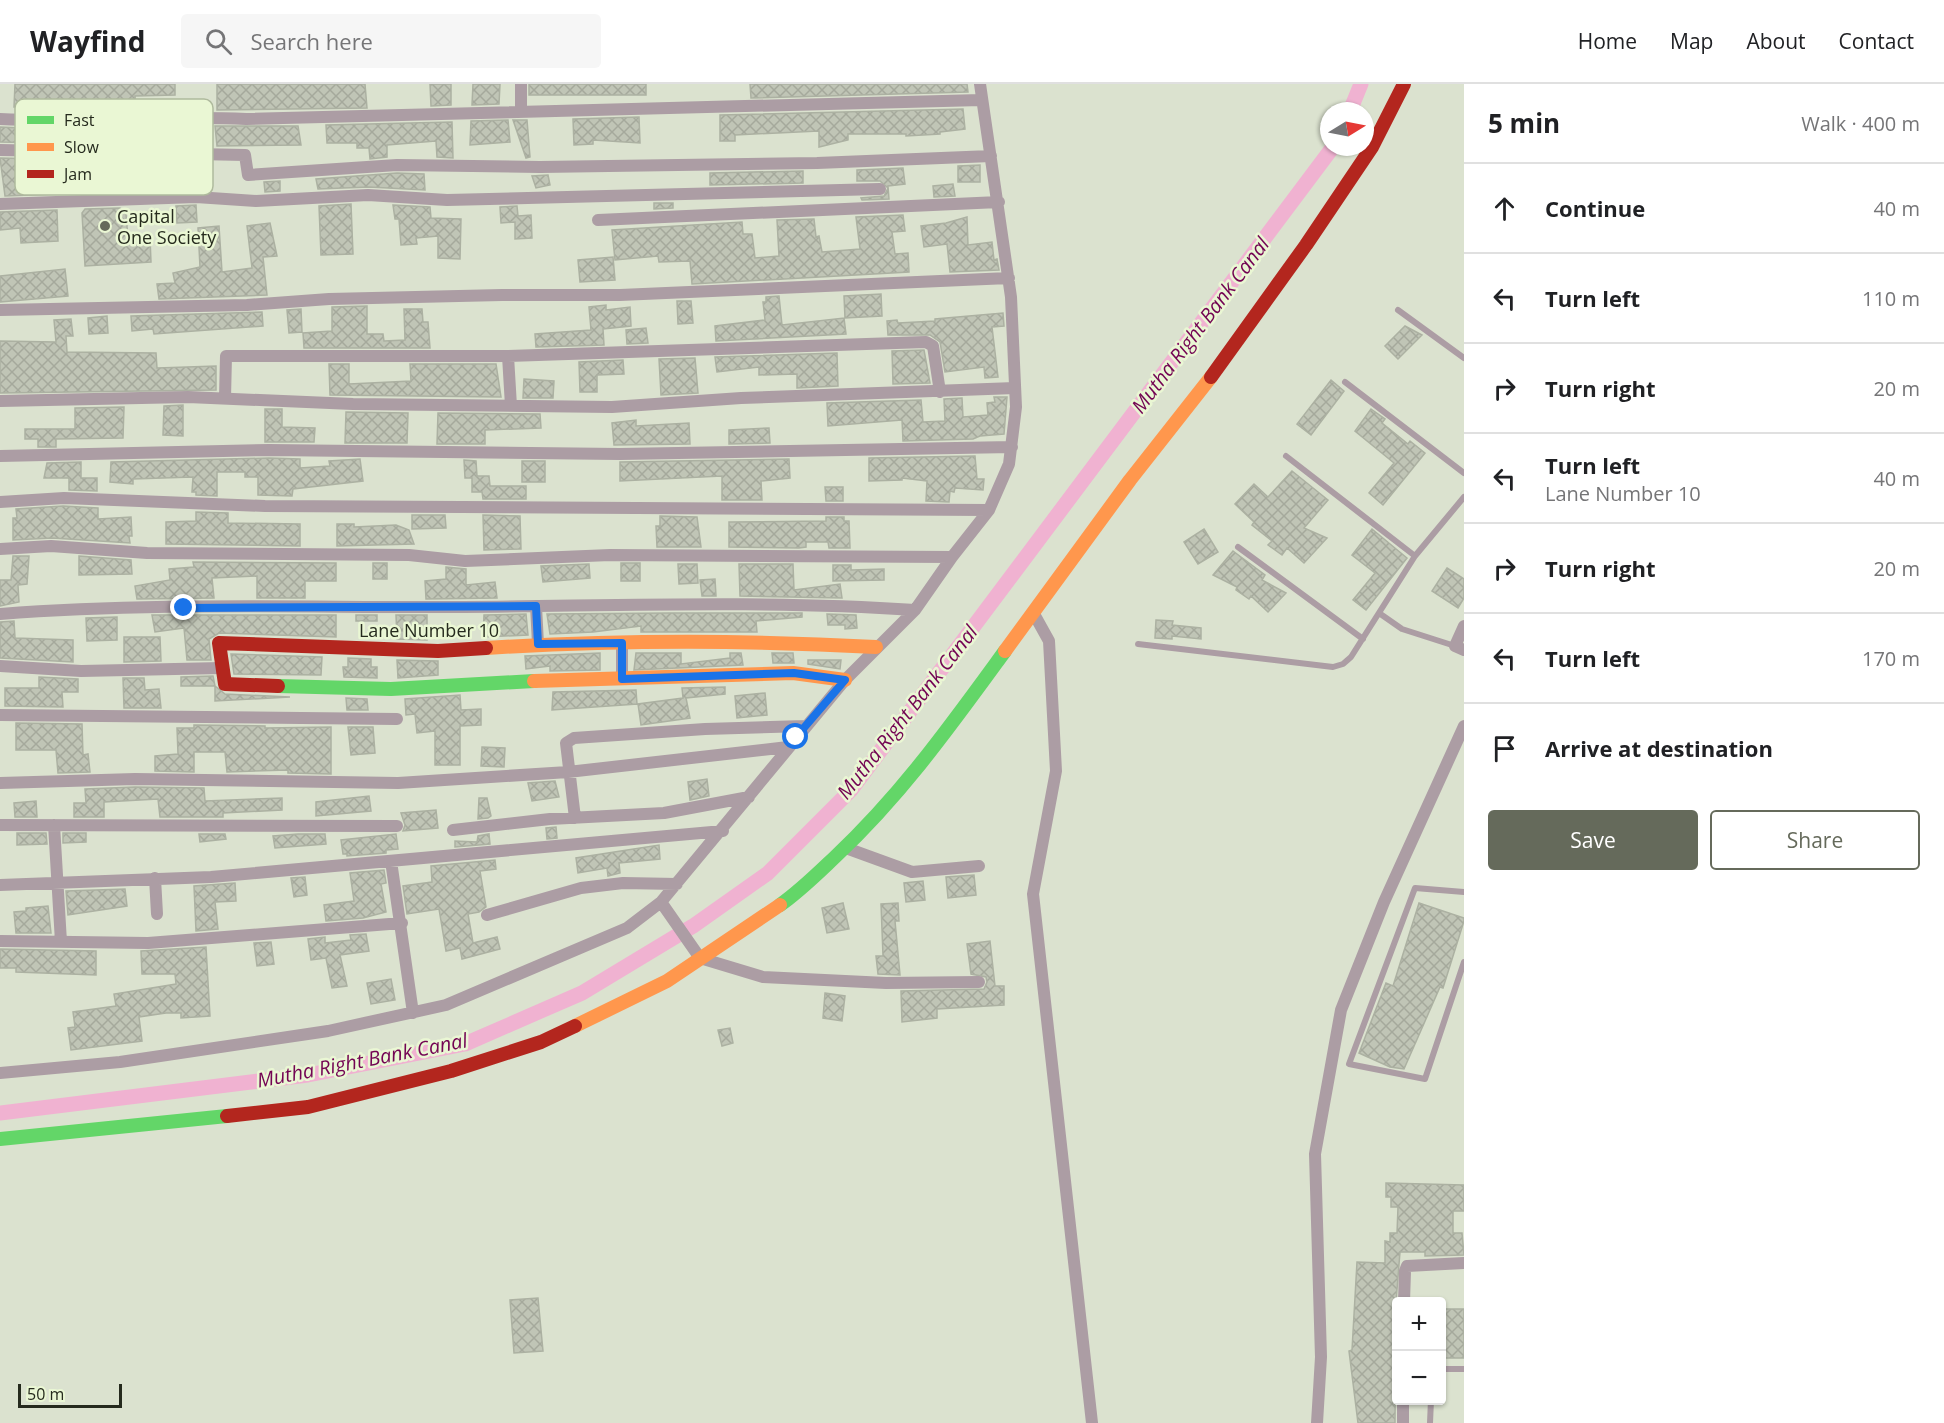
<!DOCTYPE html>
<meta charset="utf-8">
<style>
:root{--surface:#fff;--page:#f6f6f6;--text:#202124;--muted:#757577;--line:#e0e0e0;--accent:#656a5b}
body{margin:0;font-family:"Open Sans",sans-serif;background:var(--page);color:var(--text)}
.controls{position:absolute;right:18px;bottom:18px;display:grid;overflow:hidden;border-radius:6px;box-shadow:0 2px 4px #0004}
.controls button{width:54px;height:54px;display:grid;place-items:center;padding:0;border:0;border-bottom:2px solid var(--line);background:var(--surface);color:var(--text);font:30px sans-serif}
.compass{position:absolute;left:1320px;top:18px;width:54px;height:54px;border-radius:50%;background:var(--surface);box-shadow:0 2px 4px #0004;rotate:80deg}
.scale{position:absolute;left:18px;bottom:15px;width:104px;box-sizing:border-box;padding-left:6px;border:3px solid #252a1d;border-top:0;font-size:16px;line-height:21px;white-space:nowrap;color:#252a1d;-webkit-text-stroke:4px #eaf7d4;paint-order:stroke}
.stop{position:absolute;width:18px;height:18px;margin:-14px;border:4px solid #1a73e8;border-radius:50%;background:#fff}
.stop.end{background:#1a73e8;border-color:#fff;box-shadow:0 2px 6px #0008}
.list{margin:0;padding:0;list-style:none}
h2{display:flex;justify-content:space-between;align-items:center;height:78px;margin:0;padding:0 24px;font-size:26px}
h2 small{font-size:20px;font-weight:400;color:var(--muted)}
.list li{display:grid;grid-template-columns:39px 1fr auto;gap:18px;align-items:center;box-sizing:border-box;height:90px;padding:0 24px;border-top:2px solid var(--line)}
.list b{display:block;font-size:22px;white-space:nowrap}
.list p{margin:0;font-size:20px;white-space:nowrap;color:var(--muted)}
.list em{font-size:20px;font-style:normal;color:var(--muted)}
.actions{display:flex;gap:12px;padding:18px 24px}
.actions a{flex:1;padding:14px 0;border:2px solid var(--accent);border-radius:6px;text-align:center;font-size:21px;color:var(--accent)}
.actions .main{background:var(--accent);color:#fff}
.icon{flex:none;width:33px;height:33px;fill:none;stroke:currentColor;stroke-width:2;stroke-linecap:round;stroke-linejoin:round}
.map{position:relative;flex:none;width:1464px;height:1339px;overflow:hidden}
header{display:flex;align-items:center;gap:36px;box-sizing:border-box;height:84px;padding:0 30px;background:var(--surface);border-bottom:2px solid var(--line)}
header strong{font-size:28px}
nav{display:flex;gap:33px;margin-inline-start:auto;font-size:21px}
.search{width:420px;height:54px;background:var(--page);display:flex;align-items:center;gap:15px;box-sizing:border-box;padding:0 21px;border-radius:6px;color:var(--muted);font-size:22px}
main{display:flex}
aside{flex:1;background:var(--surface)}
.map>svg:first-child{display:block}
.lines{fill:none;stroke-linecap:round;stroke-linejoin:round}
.canal{stroke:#f0b2d1;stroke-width:15}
.building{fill:url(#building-cross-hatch);stroke:#acb1a2;stroke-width:1.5}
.lane{stroke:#ac9da4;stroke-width:6}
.street{stroke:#ac9da4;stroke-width:12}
.fast{stroke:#63d668;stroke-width:14}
.slow{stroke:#ff974d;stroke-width:14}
.jam{stroke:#b3261e;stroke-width:14}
.route{stroke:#1a73e8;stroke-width:8}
.poi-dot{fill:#656a5b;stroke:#eaf7d4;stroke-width:2}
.labels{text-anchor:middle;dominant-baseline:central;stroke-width:5;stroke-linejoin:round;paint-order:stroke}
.poi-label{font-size:18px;fill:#252a1d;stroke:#eaf7d4;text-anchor:start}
.street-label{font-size:18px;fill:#252a1d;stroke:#eaf7d4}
.water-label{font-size:20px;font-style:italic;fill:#730453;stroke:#eaf7d4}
.key{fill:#eaf7d4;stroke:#afba9d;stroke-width:1.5}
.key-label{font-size:16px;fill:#252a1d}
</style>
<header>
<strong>Wayfind</strong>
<div class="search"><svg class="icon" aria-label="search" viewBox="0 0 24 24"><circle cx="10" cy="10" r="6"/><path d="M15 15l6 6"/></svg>Search here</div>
<nav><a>Home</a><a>Map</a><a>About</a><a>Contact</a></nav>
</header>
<main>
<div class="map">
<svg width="1464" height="1339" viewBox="0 0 1464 1339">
<defs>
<pattern id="building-cross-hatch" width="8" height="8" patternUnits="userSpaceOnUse" patternTransform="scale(1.5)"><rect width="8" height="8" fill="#c0c5b6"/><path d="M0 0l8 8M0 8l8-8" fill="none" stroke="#a5a99c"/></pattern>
</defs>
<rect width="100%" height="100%" fill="#dbe2cf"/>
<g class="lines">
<path class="canal" d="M1350,27L1361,0
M0,1029L308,991L465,960L582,909L693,842L768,789L851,706L1333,63"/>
</g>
<path class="building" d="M15,0H175V11L135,12L136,26H49V23H14Z
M217,0H365L367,24L217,26Z
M430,0H451V21L431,22Z
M473,0H500L499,20L472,21Z
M529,0H646V11H529Z
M750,0H967L968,8L751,14Z
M963,25L965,45L940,48V50L906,52V50H848V56L819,63V47L735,51V57H720V31Z
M639,33L640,59L593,56V60L574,61L573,35Z
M508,36L510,58L470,61L471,37Z
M513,36H527L530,73L526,74Z
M452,38L453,74L437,73L436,57L387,61V73L370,75L369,64H357V59H327L326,41Z
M215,42H298L301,61L217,62Z
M0,43L21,44V49L45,46L47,59L0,58Z
M0,74L79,76L81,109L5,112Z
M980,81V98H958V82Z
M903,84L905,100L888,102L889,115L862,116L861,114L884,112L888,104L880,97H857V86Z
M803,87V99L710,101V89Z
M397,89L424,90L425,106L369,103L318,105L316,95Z
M548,91L550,101L536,104L532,92Z
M280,97V107L265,108L264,98Z
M953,100L955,112L934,113L933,102Z
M654,119H673V124L654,125Z
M351,120L353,170L321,171L319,122Z
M196,121L197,138L177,139L176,122Z
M393,121L430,123L431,134L461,135L460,175L438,174V152L416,154L417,160L401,161L399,135H395Z
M517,122L518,132L531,131L532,154L515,155V138L501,139L500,123Z
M120,124L126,130L128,155L150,154L151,178L85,182L82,129L85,125Z
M57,126L58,157L21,159L20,144L0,146V128Z
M903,131L905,147L892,148L895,170L908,169L909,188L692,200L690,177L659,178L658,172L615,176L612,146L742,138L743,150H752L755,174L779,172L777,136L814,135L816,153L819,152L822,168L860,165L856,133Z
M967,133L968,161L992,158L994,176L997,175L999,186L950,188L947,160L924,163L921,142L946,139Z
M270,139L277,172L263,173L267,211L159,215L157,200L175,199L173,189L200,183L198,144L219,142L222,188L252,184L247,142Z
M613,173L615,196L580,198L578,176Z
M65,185L68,212L0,218V192Z
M881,210L882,232L845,234L844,212Z
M779,212L782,241L844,234L846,250L716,257L715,242L765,236L763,218H766V213Z
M677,217H691L693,239L678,240Z
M606,221V226L630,223L631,242L603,245L604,261L536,263L535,250L591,246L589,223Z
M367,222V250H383L384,257L405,256L404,225H422L423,238H428L430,264H304L303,249L332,247V223Z
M301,225L302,248L289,249L287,226Z
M262,228L263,242L154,250L153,245L132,247L131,232Z
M1003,229L1004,242L992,243L998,293L985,294L984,283L945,288L940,258L930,251H888L887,237L897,236L898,239L935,237V235Z
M107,232L108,249L89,250L88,234Z
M71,235L73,252H66L67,268L156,269L157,284L216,282V306L0,309V257L56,258L54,236Z
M1405,242L1422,251L1398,275L1385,262Z
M646,244L648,259L627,260L626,246Z
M924,266L930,299L893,300L892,267Z
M837,269L838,302L797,304V290L759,291V283L717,288L715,273Z
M695,274L698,309L661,311L659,275Z
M623,276L624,290L597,291V308H580L579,278Z
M329,280H349V300L411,297L410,280H496L501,313L330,311Z
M524,295L554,297L553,314H523Z
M1331,296L1344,307L1311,351L1297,340Z
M994,313H1007L1004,350L980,352L973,355L903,357L902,336L828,342L827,319L921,316L923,338L945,337L944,315L962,314L963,333L988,331L987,319L995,318Z
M183,321V352L163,351L164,322Z
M124,323L123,354L56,355V363H38V355H25V345H75V324Z
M265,325H282V343L315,344L314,358H265Z
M1371,325L1385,335L1382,339L1408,360L1410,357L1425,369L1383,421L1369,409L1394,379L1355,347Z
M346,328L408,329L407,359H345Z
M438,329L540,330L541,344L485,346V360H437Z
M636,336V342L689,339L690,360L614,361L612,339Z
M769,344L770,359L729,360V346Z
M975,372L977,395H984L983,406L955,404L954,408L950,407L949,418L926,417L927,397L902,394V396L869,397V374Z
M269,374L300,375V384L330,382L329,377L360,375L363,397L293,405L292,412L258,411V393H245V388H217V412L196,411V408H192L193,393L133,395V400L110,398L111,378Z
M789,375L790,394L761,397L762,416H722V392L620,397V378Z
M464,376L476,377L477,392H489L490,402H526V415H483L482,408H472V394H465Z
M522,377H545V398H522Z
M81,378V394H97V407L69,406V394H44L47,379Z
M1292,387L1328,416L1304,444L1327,454L1304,479L1287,464L1282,471L1268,461L1272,457L1252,441L1254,438L1235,420L1254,400L1268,413Z
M825,403H843V417H826Z
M63,422L98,424V435L131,433L132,452H129L130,459L52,454L13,456V434H17L16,425Z
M196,428L228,429V439L300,440V462L166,460V438L196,437Z
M412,431H445L446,444L412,445Z
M483,431L520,432L521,465L484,466Z
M660,432L697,433L701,463H657L656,442H660Z
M826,433H844V437H849L850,464H829L828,458H806V463L799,464L729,463V438L826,437Z
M337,440H354V443L396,441L409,446L414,460L337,462Z
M1204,445L1218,468L1198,480L1184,458Z
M1372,445L1407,474L1366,526L1353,516L1375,489L1352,471Z
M1233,467L1265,491L1262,496L1286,509L1268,528L1251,512L1249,515L1236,506L1237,503L1213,491Z
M13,472H29L27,500L18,501L19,518L0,522V496H11Z
M79,472L131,476L132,490L79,491Z
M193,478L336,479V497H305V514H257V492L212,494L214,514L137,515L135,502L170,496L169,485L194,483Z
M373,479H387V495H373Z
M621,479H640V497H621Z
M589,480L590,494L543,498L541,482Z
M678,480H697L698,499L679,500Z
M739,480H793L794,506L840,500L842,514L740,512Z
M833,481H851V486L884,485V496L833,497Z
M446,483L466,485V501L495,498L497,514L426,515L425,497L446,495Z
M1447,484L1464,495V514L1458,524L1432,507Z
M715,495L716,512H702L700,496Z
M671,529H802V533L756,537L757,548H641V542L593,548L550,550L547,530Z
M526,530L528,551L483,553L484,531Z
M827,530L856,531L857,544L845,545V541H828Z
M152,531H336V553L219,549L209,555L211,576H187L184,544L155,548Z
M356,531H377V537H356Z
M396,531H427V556L397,555Z
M117,533V556L87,557L86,534Z
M1156,536L1173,537L1172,541L1201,544V555L1172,552V555L1155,554Z
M14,537L15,554L73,556V578L0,574V538Z
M124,553H160L161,577L124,578Z
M600,569V586L550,587V582L526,585L525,572Z
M636,569H681V580L730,574V569H741L743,581L634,586Z
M772,569H793L794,579H773Z
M231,570L322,573L321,591L234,590Z
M348,574L371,575V583H377V594L344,593L343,583H348Z
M397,576L438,577V591L398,594Z
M808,576H841L840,585L808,580Z
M213,592L215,602H181V593Z
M39,593L78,595V608H62L63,623L5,622V604H39Z
M123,594H144L145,606L159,605L161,624H124Z
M215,602L225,610L290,613L215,617Z
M725,603V610L686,614L690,634L641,641L638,620L683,614L682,604Z
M636,606L637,620L552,626L553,608Z
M765,609L767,631L737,634L735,612Z
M460,611L461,626L481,625V641L460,642V681H435V647L417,649L415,630L406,631L405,615Z
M346,614L367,615L368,626H347Z
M16,639L82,640L83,671L88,670L90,688L58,689L56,666H16Z
M194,641L265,642V644L331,643V690L288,689V686L227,688L225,668H194V688L155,687V672L178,670L177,644H194Z
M348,643H373L375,669L351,671Z
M482,663L505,664L504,683L481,682Z
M707,695L709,712L690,716L688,698Z
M555,697L559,713L532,717L528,699Z
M135,703L204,704L205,717L282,714V726L223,729V733H160L158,715L104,718V733H74V719H86L85,705Z
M369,712L371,727L316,732V718Z
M479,714H487L491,732L488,734L478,735Z
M36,717L37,733H15L14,719Z
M436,726L438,744L403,747L405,741L401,729Z
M556,743L557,754L547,755L546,744Z
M17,749H46L47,760L17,761Z
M63,749H86V758L63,759Z
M199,750H225L226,755L200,758Z
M298,750H325L326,760L275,764L273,752Z
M396,750L398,765L386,766V769L347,772V770H343L341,756Z
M489,750L490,760L455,763V757L477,758L478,752Z
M659,761L660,775L619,779L620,789L608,792L607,784L578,789L576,774Z
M495,776L496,785L480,787L486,823L479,828L468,830L473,859L497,853L500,865L462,875L460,864L446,867L439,825L407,830L403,802L432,798L431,782Z
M384,786L386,799L381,800L386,828L363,834L326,837L324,821L354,817L350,789Z
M974,791L976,811L948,814L946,793Z
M305,793L307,811L294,813L291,794Z
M923,797L925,816L906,818L904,799Z
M235,799L236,817L215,818L218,845L196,847L194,802Z
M125,805L127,822L68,831L66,807Z
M843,819L849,845L827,849L822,824Z
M898,819L899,837H895L900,891L878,890L876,872H883L881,820Z
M1419,819L1464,834V837L1443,904L1440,903L1404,985L1390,983L1359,969L1386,899L1393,902Z
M48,822L51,849H16L14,828L26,827V824Z
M366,850L369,867L340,871L347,902L332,904L326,874L311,876L308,855L325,853V859L351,856L350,851Z
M990,857L995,902H1004V921L937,925V934L902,938L901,907L984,905L987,898L986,893L971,890L967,860Z
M271,858L274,880L257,882L254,859Z
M206,863L210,932L181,934V929H166L139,933L142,957L71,966L68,944L75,943L73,928L116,922L114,910L176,900L175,890H142L141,867Z
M0,865L96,867V891L16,888V884H0Z
M391,895L395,916L371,920L367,899Z
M825,909L845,912L842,937L823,934Z
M730,944L733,959L722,962L718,946Z
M1386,1099L1464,1101V1127H1453V1149H1462L1464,1171L1425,1172V1168H1400L1396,1218L1395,1339H1358L1349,1267L1352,1266L1357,1178L1385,1179V1157L1390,1158V1149H1397L1398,1123H1391V1113H1386Z
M538,1214L543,1267L514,1269L510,1216Z
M1442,1225H1464V1274H1442Z"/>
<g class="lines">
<path class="lane" d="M1398,226L1464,274
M1345,298L1464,389
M1286,372L1415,472
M1238,463L1363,555
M1379,529L1402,545L1455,562
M1138,560L1333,583L1343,580L1351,573L1415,472L1464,413
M1464,808L1415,804L1349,980L1425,995L1464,878
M1442,1285H1464
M1430,1339L1431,1316"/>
<path class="street" d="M521,28V0
M0,35C82,39 164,31 246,35L981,16
M0,66L245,71L248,91L397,81L540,83L817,79L991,72
M0,120L196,113L256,117L368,111L447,116L880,105
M598,136L999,118
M0,226L247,221L329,215L502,211H620L1009,194
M508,272L511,322
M225,314L226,272H508L926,258L933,262L940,308
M0,317L188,313L353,320L612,323L741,314L1015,304
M0,372L269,366L620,370L1012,363
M0,418L64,414L265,422L989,426
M0,465L51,462L147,469L409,471L465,477L610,471L952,473
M536,522L538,560
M0,530C142,519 285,523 427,523C590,523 753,515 915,526
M1034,530L1049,557L1056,687L1033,810L1092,1339
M1464,542L1455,562L1464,566
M0,582L81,587L222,584
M622,595V559
M0,631L397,635
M0,699L135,695L398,699L568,688L788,663
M575,734L566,659L574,654L705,645L805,642
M0,741L397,742
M54,741L61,858
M453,746L550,735L664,729L749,713
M846,764L912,788L979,782
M391,777L413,929
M155,794L157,830
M0,801L211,793L723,747
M661,818L700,874L763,893L886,899L979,898
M487,831L581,804L623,799L677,800
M0,857L148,859L402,839
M0,989L120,978L328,947L446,921L627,844L661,818L845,596L915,526L952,473L989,426L1009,380L1016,323L1011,213L980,0
M1404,1218L1405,1187L1407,1182L1464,1179
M1317,1339L1321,1273L1315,1070L1341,926L1384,818L1464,642
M1403,1339V1316"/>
<path class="fast" d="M278,602L391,605L534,597
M780,821C800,807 817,790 835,773C902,710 951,641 1005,567
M0,1055L227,1032"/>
<path class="slow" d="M486,564C616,556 746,556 876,563
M1005,567L1130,396L1211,293
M534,597L793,589L845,596
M575,942L667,897L780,821"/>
<path class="jam" d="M1211,293L1306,161L1372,63L1404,0
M278,602L225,600L219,559L438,567L486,564
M227,1032L308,1023L451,987L541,958L575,942"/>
</g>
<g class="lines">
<path class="route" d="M184,524L536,522L538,560L622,559V595L794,589L845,596L796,653"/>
</g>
<circle class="poi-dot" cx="105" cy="142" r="6"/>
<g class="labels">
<g class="poi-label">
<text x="117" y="132">Capital<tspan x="117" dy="21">One Society</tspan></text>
</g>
<g class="street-label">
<text x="429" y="546">Lane Number 10</text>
</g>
<g class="water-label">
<text transform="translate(1200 241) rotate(-53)">Mutha Right Bank Canal</text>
<text transform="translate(907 628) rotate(-52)">Mutha Right Bank Canal</text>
<text transform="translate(362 976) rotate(-11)">Mutha Right Bank Canal</text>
</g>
</g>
<rect x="15" y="15" width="198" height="96" rx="9" class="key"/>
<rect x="27" y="32" width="27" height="8" fill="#63d668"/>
<rect x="27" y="59" width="27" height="8" fill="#ff974d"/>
<rect x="27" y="86" width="27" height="8" fill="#b3261e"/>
<g class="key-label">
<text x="64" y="42">Fast</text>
<text x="64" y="69">Slow</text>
<text x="64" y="96">Jam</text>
</g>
</svg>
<div class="controls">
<button>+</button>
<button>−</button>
</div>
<svg class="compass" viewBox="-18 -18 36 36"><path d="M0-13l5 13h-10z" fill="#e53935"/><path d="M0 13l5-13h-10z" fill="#757577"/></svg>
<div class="scale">50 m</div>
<div class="stop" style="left:796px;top:653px"></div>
<div class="stop end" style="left:184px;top:524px"></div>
</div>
<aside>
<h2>5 min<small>Walk · 400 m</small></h2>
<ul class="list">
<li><svg class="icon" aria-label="ahead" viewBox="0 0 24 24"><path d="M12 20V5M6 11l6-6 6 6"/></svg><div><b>Continue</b></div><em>40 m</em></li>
<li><svg class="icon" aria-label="left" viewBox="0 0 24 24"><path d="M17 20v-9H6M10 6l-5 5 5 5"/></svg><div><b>Turn left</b></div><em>110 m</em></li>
<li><svg class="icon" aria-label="right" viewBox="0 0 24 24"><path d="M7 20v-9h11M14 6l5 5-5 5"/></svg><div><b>Turn right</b></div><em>20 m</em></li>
<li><svg class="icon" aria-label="left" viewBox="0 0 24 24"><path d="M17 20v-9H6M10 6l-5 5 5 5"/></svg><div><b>Turn left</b><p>Lane Number 10</p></div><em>40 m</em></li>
<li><svg class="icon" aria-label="right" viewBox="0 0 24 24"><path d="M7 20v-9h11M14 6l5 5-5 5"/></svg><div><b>Turn right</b></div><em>20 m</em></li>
<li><svg class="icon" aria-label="left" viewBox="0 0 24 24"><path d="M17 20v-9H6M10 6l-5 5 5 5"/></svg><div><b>Turn left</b></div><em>170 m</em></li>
<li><svg class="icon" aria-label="arrive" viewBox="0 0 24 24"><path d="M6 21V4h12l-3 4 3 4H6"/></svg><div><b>Arrive at destination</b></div></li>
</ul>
<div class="actions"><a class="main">Save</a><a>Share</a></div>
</aside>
</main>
